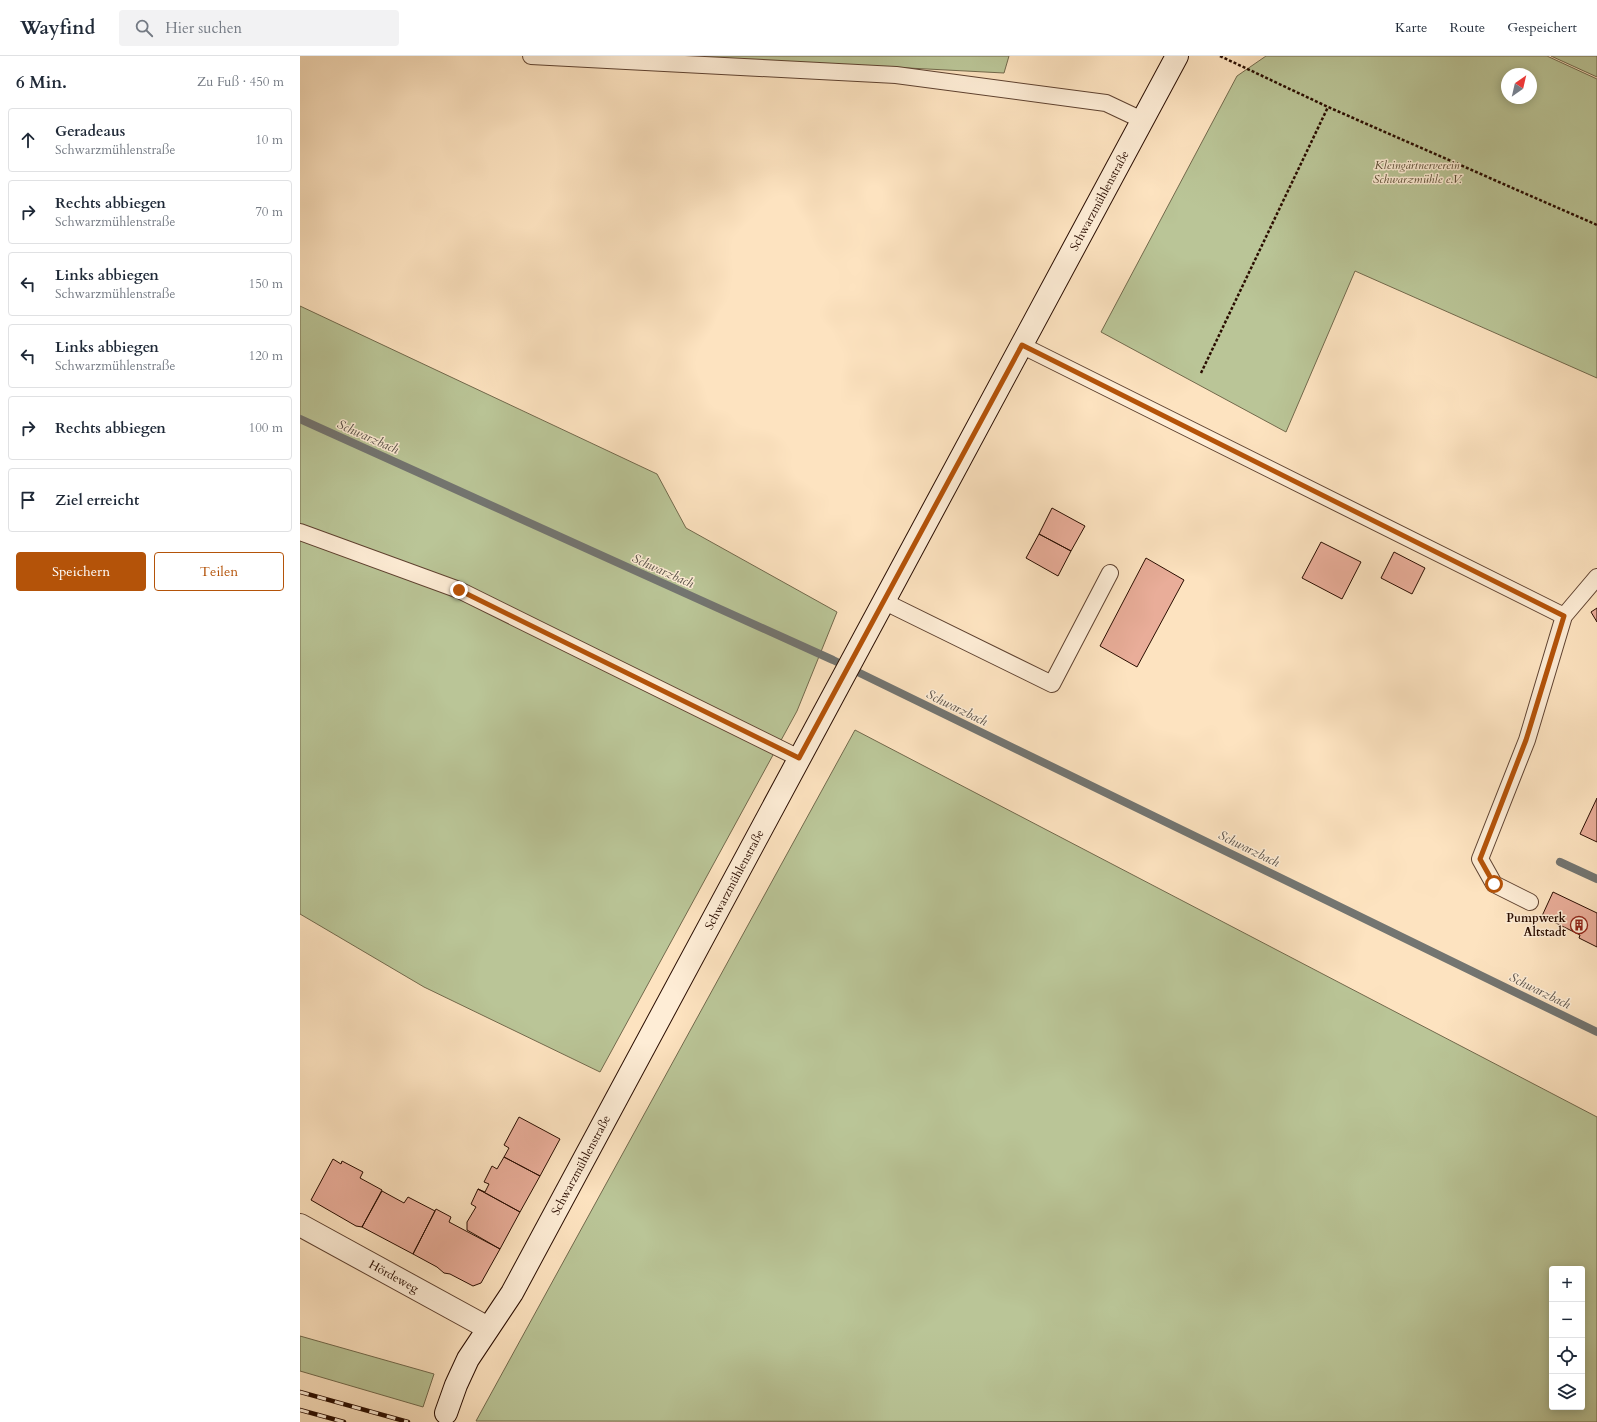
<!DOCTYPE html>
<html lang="de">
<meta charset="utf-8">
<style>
:root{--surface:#fff;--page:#f2f2f3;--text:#1f2937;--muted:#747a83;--line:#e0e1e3;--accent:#b45309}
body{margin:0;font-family:Cardo,serif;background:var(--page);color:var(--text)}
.controls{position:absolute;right:12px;bottom:12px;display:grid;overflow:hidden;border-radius:4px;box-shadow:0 2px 10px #0003}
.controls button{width:36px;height:36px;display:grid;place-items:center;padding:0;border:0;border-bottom:1px solid var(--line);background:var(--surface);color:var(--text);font:20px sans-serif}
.compass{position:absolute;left:1201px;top:12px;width:36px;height:36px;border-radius:50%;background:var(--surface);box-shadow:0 2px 10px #0003;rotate:34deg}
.stop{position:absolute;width:12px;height:12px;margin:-9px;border:3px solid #b45309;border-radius:50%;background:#fff}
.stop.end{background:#b45309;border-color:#fff;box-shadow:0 1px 4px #0008}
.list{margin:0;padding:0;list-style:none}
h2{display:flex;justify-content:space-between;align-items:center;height:52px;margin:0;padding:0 16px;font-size:17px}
h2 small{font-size:13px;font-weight:400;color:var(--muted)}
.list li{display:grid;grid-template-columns:26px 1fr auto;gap:12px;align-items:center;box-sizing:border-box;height:64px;margin:0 8px 8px;padding:0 8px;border:1px solid var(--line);border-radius:4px}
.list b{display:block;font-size:15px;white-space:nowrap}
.list p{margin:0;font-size:13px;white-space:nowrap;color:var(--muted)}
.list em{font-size:13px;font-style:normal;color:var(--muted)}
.actions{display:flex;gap:8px;padding:12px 16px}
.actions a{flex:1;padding:9px 0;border:1px solid var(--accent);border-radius:4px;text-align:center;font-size:14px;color:var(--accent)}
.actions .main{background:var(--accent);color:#fff}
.icon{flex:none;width:22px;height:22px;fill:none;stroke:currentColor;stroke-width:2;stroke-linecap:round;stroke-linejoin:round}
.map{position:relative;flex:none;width:1297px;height:1366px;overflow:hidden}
header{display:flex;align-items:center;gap:24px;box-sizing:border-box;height:56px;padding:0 20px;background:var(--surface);border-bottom:1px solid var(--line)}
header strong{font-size:19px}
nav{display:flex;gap:22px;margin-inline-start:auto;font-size:14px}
.search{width:280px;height:36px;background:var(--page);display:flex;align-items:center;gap:10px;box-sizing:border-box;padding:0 14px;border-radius:4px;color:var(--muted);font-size:15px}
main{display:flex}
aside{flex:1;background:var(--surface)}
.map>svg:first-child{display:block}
.green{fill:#bac597;stroke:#72694c;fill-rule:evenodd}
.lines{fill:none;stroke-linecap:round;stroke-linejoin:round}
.stream{stroke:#737571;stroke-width:8}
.building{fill:#e9ad99;stroke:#2a0d00}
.lane-casing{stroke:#5f4230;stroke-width:18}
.street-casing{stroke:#5f4230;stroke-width:24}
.secondary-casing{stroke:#2a0d00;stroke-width:24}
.path{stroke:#2a0d00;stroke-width:2.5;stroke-dasharray:3 2;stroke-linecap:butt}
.lane{stroke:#feedd6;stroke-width:16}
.street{stroke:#feedd6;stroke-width:22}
.secondary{stroke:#feedd6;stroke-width:22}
.rail-casing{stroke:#2a0d00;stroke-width:4.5}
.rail{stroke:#feedd6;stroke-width:3;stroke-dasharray:9;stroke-linecap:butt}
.route{stroke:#b45309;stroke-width:5}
.labels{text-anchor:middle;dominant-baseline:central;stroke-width:3;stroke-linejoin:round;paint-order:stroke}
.park-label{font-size:12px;font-style:italic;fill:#5c4d35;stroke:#feedd6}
.street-label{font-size:12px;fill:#2a0d00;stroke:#feedd6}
.poi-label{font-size:12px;font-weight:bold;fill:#2a0d00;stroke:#feedd6;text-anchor:end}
.water-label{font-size:13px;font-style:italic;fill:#5b534b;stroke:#feedd6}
</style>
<header>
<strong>Wayfind</strong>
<div class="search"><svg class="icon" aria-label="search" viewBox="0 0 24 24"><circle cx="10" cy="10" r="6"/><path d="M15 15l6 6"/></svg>Hier suchen</div>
<nav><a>Karte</a><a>Route</a><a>Gespeichert</a></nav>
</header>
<main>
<aside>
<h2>6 Min.<small>Zu Fuß · 450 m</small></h2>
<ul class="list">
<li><svg class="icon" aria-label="ahead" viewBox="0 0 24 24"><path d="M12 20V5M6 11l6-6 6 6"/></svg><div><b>Geradeaus</b><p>Schwarzmühlenstraße</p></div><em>10 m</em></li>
<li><svg class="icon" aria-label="right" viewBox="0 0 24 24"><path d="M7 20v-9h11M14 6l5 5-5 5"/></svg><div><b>Rechts abbiegen</b><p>Schwarzmühlenstraße</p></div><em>70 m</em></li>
<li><svg class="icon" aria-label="left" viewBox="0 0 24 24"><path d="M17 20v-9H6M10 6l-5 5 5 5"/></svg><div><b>Links abbiegen</b><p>Schwarzmühlenstraße</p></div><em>150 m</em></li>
<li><svg class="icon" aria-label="left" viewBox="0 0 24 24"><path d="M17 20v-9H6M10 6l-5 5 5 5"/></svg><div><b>Links abbiegen</b><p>Schwarzmühlenstraße</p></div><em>120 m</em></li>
<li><svg class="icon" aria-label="right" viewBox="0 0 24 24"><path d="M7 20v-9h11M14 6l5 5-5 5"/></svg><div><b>Rechts abbiegen</b></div><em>100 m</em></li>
<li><svg class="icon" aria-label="arrive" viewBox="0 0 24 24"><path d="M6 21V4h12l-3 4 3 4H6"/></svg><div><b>Ziel erreicht</b></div></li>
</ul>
<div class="actions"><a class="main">Speichern</a><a>Teilen</a></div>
</aside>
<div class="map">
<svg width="1297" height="1366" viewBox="0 0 1297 1366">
<rect width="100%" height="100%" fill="#fde3c0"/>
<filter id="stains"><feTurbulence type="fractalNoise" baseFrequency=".005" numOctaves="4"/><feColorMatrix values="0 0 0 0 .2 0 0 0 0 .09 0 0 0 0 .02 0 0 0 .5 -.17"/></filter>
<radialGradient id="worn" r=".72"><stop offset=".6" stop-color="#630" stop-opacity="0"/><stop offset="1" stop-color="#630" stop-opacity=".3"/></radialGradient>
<path class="green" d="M378,0H709L704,17Z
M966,0H1247L1297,23V322L1055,215L986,376L801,276L937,20ZM1207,18H1231V42H1207Z
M1251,0H1297V21Z
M0,250L357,418L386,472L537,556L497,655L300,1016L124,931L0,858Z
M555,674L1297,1061V1366L176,1365ZM1252,1213H1282V1351H1252Z
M0,1280L134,1318L123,1351L0,1315Z"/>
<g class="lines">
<path class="stream" d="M0,363L533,604L1297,976
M1260,806L1297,823"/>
</g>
<path class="building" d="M752,452L785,470L771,495L739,478Z
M739,478L771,495L758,520L726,502Z
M1021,486L1061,506L1042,543L1002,522Z
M1094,496L1125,512L1112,538L1081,522Z
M846,502L884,524L837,611L800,590Z
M1297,552V566L1291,556Z
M1297,742V786L1280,778Z
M1253,836L1297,857V891L1279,882L1280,879L1242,860Z
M219,1061L260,1083L240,1120L204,1101L209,1092L204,1089Z
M204,1101L240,1120L220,1156L178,1133L185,1136L189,1128L184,1126L192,1110L197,1113Z
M33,1103L41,1108L42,1105L63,1116L60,1122L82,1134L62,1171L56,1170L11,1144Z
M178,1133L220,1156L200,1193L167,1174V1166L176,1151L171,1148Z
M82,1135L104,1147L108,1141L135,1155L113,1198L62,1171Z
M136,1153L151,1161L149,1166L200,1193L181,1227L173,1230L150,1218L144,1217L137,1211L113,1198Z"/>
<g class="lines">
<g class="lane-casing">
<path id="lane" d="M231,0L596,19L806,47L842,64
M721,289L1264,560
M0,476L159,534L499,702
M583,545L752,628L810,517
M1230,846L1194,828L1180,803L1227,684L1264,560L1297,521"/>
</g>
<g class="street-casing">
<g id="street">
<path id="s1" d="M0,1169L188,1272"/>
</g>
</g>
<g class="secondary-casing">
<g id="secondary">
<path id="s2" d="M146,1357L156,1329L168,1303L212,1237L877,0"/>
</g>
</g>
<path class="path" d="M920,0L1028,51L1297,169
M901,317L1028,51"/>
<use href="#lane" class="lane"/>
<use href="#street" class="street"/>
<use href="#secondary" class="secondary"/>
<g class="rail-casing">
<path id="rail" d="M0,1336L108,1366
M0,1354L44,1366"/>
</g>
<use href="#rail" class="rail"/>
</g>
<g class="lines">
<path class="route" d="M159,534L499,702L722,289L1264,560L1226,684L1180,803L1194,828"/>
</g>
<defs>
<g id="building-ring" transform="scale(0.9)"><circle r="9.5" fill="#feedd6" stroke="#8f2418" stroke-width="1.5"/><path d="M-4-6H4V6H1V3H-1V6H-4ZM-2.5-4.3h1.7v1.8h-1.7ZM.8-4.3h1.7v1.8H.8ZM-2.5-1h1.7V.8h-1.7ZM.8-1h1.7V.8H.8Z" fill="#8f2418"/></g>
</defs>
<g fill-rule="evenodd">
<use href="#building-ring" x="1279" y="869"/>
</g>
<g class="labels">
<g class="park-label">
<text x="1117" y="109">Kleingärtnerverein<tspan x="1117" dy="14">Schwarzmühle e.V.</tspan></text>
</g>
<g class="street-label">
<text stroke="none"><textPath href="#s2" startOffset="1378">Schwarzmühlenstraße</textPath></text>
<text stroke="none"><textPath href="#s2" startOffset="607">Schwarzmühlenstraße</textPath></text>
<text stroke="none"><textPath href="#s2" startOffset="283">Schwarzmühlenstraße</textPath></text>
<text stroke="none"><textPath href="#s1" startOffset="107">Hördeweg</textPath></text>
</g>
<g class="poi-label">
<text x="1266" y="862">Pumpwerk<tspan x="1266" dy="14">Altstadt</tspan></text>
</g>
<g class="water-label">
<text transform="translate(68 381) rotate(24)">Schwarzbach</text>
<text transform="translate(363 515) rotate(24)">Schwarzbach</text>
<text transform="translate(657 652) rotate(26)">Schwarzbach</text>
<text transform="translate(949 793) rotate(26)">Schwarzbach</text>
<text transform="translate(1240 935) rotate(26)">Schwarzbach</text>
</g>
</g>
<rect width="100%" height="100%" filter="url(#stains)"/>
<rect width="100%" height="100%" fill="url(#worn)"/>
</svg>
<div class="controls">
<button>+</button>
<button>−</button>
<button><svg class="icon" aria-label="locate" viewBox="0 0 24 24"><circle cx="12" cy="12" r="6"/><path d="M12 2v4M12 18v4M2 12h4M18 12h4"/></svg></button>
<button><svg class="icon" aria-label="layers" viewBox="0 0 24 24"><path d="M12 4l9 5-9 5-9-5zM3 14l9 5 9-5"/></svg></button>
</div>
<svg class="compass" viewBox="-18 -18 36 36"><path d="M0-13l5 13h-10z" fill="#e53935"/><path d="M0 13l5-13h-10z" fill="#747a83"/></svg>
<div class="stop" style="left:1194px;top:828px"></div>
<div class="stop end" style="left:159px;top:534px"></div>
</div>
</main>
